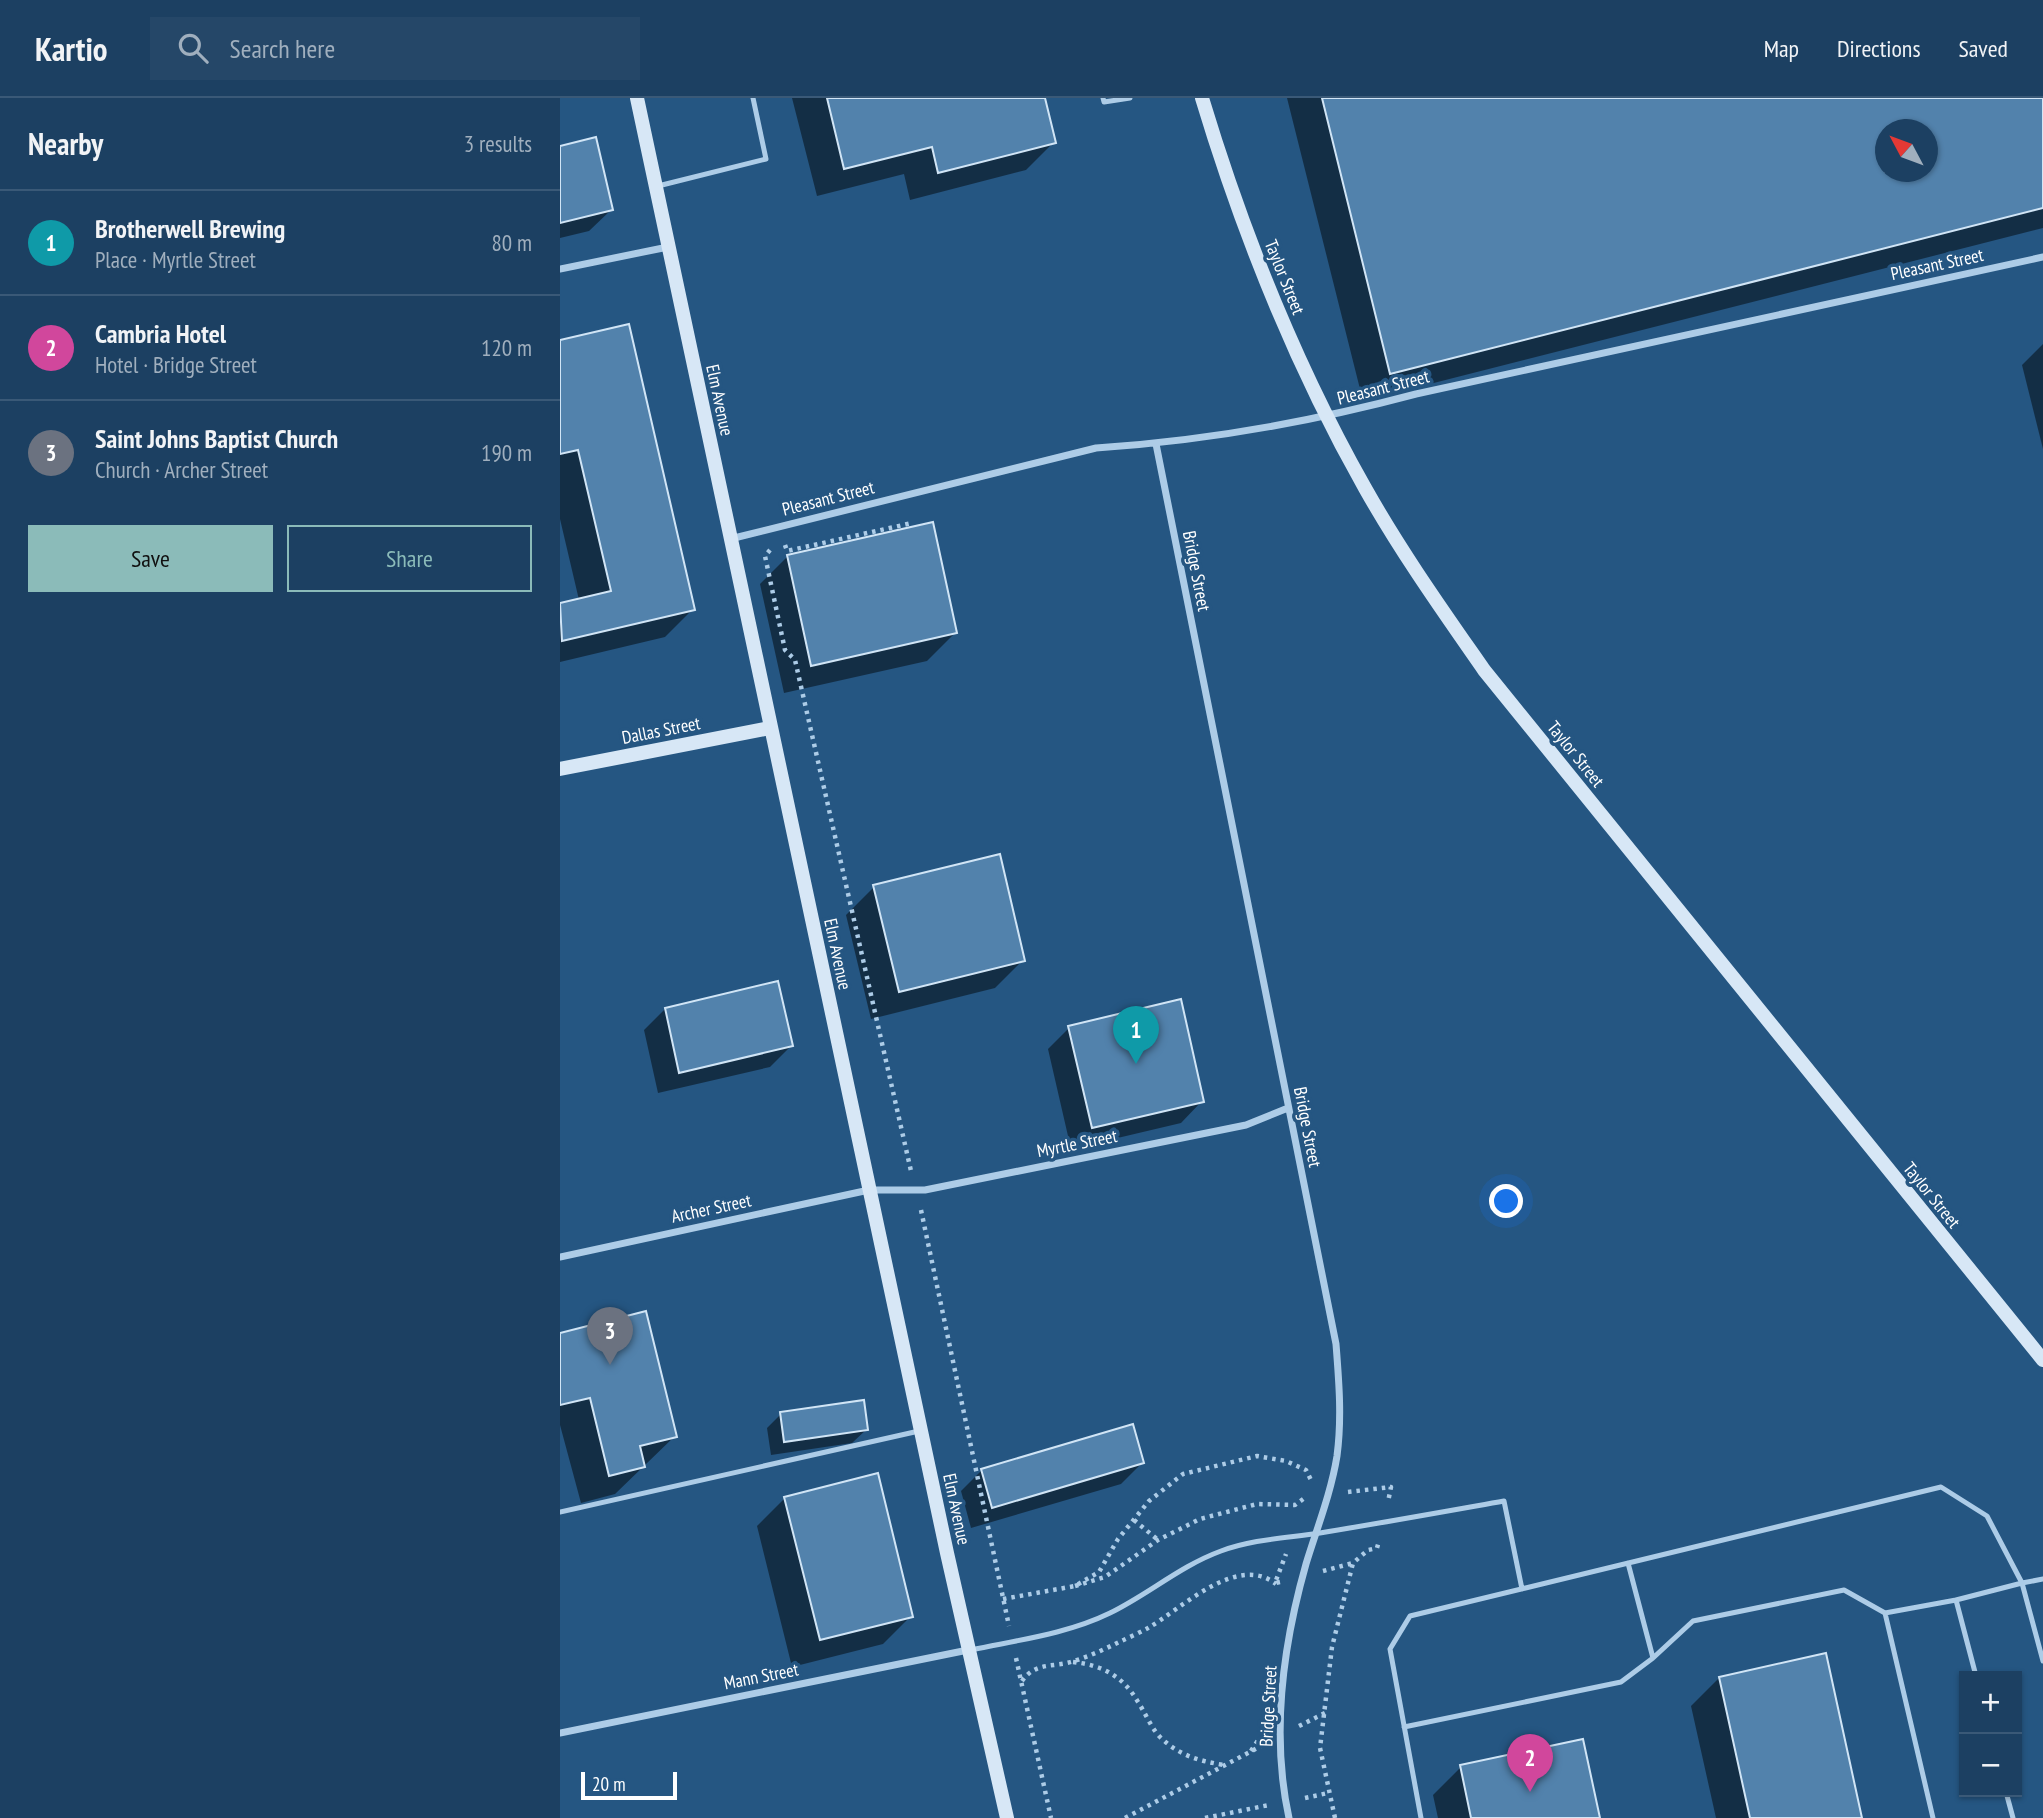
<!DOCTYPE html>
<meta charset="utf-8">
<style>
:root{--surface:#1c4062;--page:#254768;--text:#f1f3f6;--muted:#a0afbe;--line:#3a5977;--accent:#8bbbb9}
body{margin:0;font-family:"PT Sans Narrow",sans-serif;background:var(--page);color:var(--text)}
.controls{position:absolute;right:21px;bottom:21px;display:grid;overflow:hidden;border-radius:0px;box-shadow:0 2px 5px #0004}
.controls button{width:63px;height:63px;display:grid;place-items:center;padding:0;border:0;border-bottom:2px solid var(--line);background:var(--surface);color:var(--text);font:35px sans-serif}
.compass{position:absolute;left:1315px;top:21px;width:63px;height:63px;border-radius:50%;background:var(--surface);box-shadow:0 2px 5px #0004;rotate:311deg}
.scale{position:absolute;left:21px;bottom:18px;width:96px;box-sizing:border-box;padding-left:7px;border:4px solid #fff;border-top:0;font-size:19px;line-height:24px;white-space:nowrap;color:#fff;-webkit-text-stroke:5px #255682;paint-order:stroke}
.you{position:absolute;left:947px;top:1104px;width:24px;height:24px;margin:-18px;border:5px solid #fff;border-radius:50%;background:#1a73e8;box-shadow:0 0 0 10px #1a73e833}
.badge{display:grid;place-items:center;width:46px;height:46px;border-radius:50%;background:var(--accent);color:#fff;font-size:23px;font-weight:700}
.pin{position:absolute;translate:-50% -58px;filter:drop-shadow(0 2px 4px #0008)}
.pin::after{content:'';position:absolute;top:37px;width:24px;height:21px;background:inherit;clip-path:polygon(0 0,100% 0,50% 100%)}
.list{margin:0;padding:0;list-style:none}
h2{display:flex;justify-content:space-between;align-items:center;height:91px;margin:0;padding:0 28px;font-size:30px}
h2 small{font-size:23px;font-weight:400;color:var(--muted)}
.list li{display:grid;grid-template-columns:46px 1fr auto;gap:21px;align-items:center;box-sizing:border-box;height:105px;padding:0 28px;border-top:2px solid var(--line)}
.list b{display:block;font-size:26px;white-space:nowrap}
.list p{margin:0;font-size:23px;white-space:nowrap;color:var(--muted)}
.list em{font-size:23px;font-style:normal;color:var(--muted)}
.actions{display:flex;gap:14px;padding:21px 28px}
.actions a{flex:1;padding:16px 0;border:2px solid var(--accent);border-radius:0px;text-align:center;font-size:24px;color:var(--accent)}
.actions .main{background:var(--accent);color:#111}
.icon{flex:none;width:38px;height:38px;fill:none;stroke:currentColor;stroke-width:2;stroke-linecap:round;stroke-linejoin:round}
.map{position:relative;flex:none;width:1483px;height:1720px;overflow:hidden}
header{display:flex;align-items:center;gap:42px;box-sizing:border-box;height:98px;padding:0 35px;background:var(--surface);border-bottom:2px solid var(--line)}
header strong{font-size:33px}
nav{display:flex;gap:38px;margin-inline-start:auto;font-size:24px}
.search{width:490px;height:63px;background:var(--page);display:flex;align-items:center;gap:18px;box-sizing:border-box;padding:0 24px;border-radius:0px;color:var(--muted);font-size:26px}
main{display:flex}
aside{flex:1;background:var(--surface)}
.map>svg:first-child{display:block}
.shadow{fill:#0007;fill-rule:evenodd}
.building{fill:#5282ac;stroke:#d1e5f6;stroke-width:2;fill-rule:evenodd}
.lines{fill:none;stroke-linecap:round;stroke-linejoin:round}
.path{stroke:#adcce7;stroke-width:4.5;stroke-dasharray:3.5 5;stroke-linecap:butt}
.lane{stroke:#adcce7;stroke-width:5}
.street{stroke:#adcce7;stroke-width:7}
.secondary{stroke:#d7e7f6;stroke-width:14}
.labels{text-anchor:middle;dominant-baseline:central;stroke-width:7;stroke-linejoin:round;paint-order:stroke}
.street-label{font-size:18px;fill:#fff;stroke:#255682}
</style>
<header>
<strong>Kartio</strong>
<div class="search"><svg class="icon" aria-label="search" viewBox="0 0 24 24"><circle cx="10" cy="10" r="6"/><path d="M15 15l6 6"/></svg>Search here</div>
<nav><a>Map</a><a>Directions</a><a>Saved</a></nav>
</header>
<main>
<aside>
<h2>Nearby<small>3 results</small></h2>
<ul class="list">
<li><span class="badge" style="background:#0f9aa8">1</span><div><b>Brotherwell Brewing</b><p>Place · Myrtle Street</p></div><em>80 m</em></li>
<li><span class="badge" style="background:#d1479c">2</span><div><b>Cambria Hotel</b><p>Hotel · Bridge Street</p></div><em>120 m</em></li>
<li><span class="badge" style="background:#6b7280">3</span><div><b>Saint Johns Baptist Church</b><p>Church · Archer Street</p></div><em>190 m</em></li>
</ul>
<div class="actions"><a class="main">Save</a><a>Share</a></div>
</aside>
<div class="map">
<svg width="1483" height="1720" viewBox="0 0 1483 1720">
<rect width="100%" height="100%" fill="#255682"/>
<path class="shadow" d="M232,0H483L494,44L466,72L350,102L344,76L257,98Z
M727,0H1483V130L803,303ZM1325,32H1367V74H1325Z
M0,49L51,112L29,133L0,140Z
M0,243L133,511L105,539L0,564V507L19,502L0,421Z
M1483,246V351L1462,267Z
M228,458L395,535L367,563L224,595L200,486Z
M314,789L463,862L435,890L311,921L286,817Z
M105,911L231,948L210,969L98,995L84,932Z
M509,930L642,1003L621,1025L511,1051L488,951Z
M0,1236L115,1338L55,1396L21,1405L0,1327Z
M221,1316L307,1331L292,1345L211,1357L207,1330Z
M582,1365L561,1386L411,1430L401,1393L422,1372Z
M225,1400L351,1518L323,1546L232,1569L197,1428Z
M1159,1580L1300,1720H1156L1131,1608Z
M901,1669L1038,1720H878L873,1697Z"/>
<path class="building" d="M267,0H485L496,45L378,75L372,49L284,71Z
M762,0H1483V110L830,276ZM1325,32H1367V74H1325Z
M36,39L53,112L0,125V48Z
M69,226L135,512L2,543L0,505L51,493L18,352L0,356V242Z
M373,424L397,535L251,568L227,457Z
M440,756L465,863L339,894L313,787Z
M218,883L233,948L119,975L105,910Z
M621,901L644,1004L532,1030L508,928Z
M86,1213L117,1339L80,1348L85,1369L49,1378L30,1300L0,1307V1235Z
M304,1302L308,1332L224,1344L220,1314Z
M573,1326L584,1365L432,1410L421,1371Z
M318,1375L353,1519L260,1542L224,1399Z
M1266,1555L1302,1720H1190L1159,1579Z
M1023,1641L1040,1720H911L900,1667Z"/>
<g class="lines">
<path class="path" d="M225,447L227,453L352,425
M210,452L205,458L225,552L235,562L351,1073
M361,1112L449,1528
M788,1394L831,1389L828,1404
M574,1422L598,1442
M763,1473L793,1465
M720,1484L715,1485L726,1456
M515,1488L545,1479L598,1442L640,1421L697,1406L735,1407L746,1399
M443,1501L515,1488L539,1474L558,1441L589,1403L623,1376L697,1358L726,1363L746,1372L751,1382
M456,1560L491,1720
M513,1564C542,1567 563,1578 578,1604C586,1616 591,1630 601,1640C620,1658 640,1663 664,1667
M462,1583C476,1563 494,1570 514,1563C530,1558 545,1551 559,1544C568,1540 579,1535 588,1530C621,1511 677,1455 716,1486
M739,1628L765,1615
M691,1653L700,1639
M745,1700L768,1695
M565,1720L703,1647
M645,1720L709,1707
M775,1720L760,1650L772,1549L793,1465L808,1452L817,1450L819,1443"/>
<path class="lane" d="M543,0L544,4L570,0
M98,88L206,61L193,0
M0,1414L359,1333
M1396,1502L1416,1578
M1325,1515L1373,1720
M411,1552C458,1542 507,1536 550,1515C589,1496 620,1468 661,1453C693,1441 727,1440 760,1435C821,1425 882,1414 944,1403L962,1491
M1093,1560L1133,1523L1284,1492L1325,1515L1396,1502L1462,1485L1483,1563
M844,1629L1061,1584L1093,1560L1068,1465
M1446,1694L1453,1720
M861,1720L830,1551L850,1518L1381,1389L1427,1418L1462,1485L1483,1481"/>
<path class="street" d="M0,171L108,149
M596,346L776,1246C779,1284 782,1320 777,1358C771,1395 757,1430 746,1466C723,1547 711,1638 729,1720
M170,441L536,350C644,343 751,324 856,296L1483,159
M0,1159L309,1092H365L686,1027L728,1010
M0,1635L408,1552"/>
<path class="secondary" d="M77,0L387,1455L447,1720
M642,0C683,136 735,266 805,390C841,454 883,513 924,572L1483,1262
M0,671L210,630"/>
</g>
<g class="labels">
<g class="street-label">
<text transform="translate(1377 166) rotate(-12)">Pleasant Street</text>
<text transform="translate(725 179) rotate(68)">Taylor Street</text>
<text transform="translate(823 289) rotate(-14)">Pleasant Street</text>
<text transform="translate(160 302) rotate(78)">Elm Avenue</text>
<text transform="translate(268 400) rotate(-14)">Pleasant Street</text>
<text transform="translate(637 473) rotate(79)">Bridge Street</text>
<text transform="translate(101 632) rotate(-11)">Dallas Street</text>
<text transform="translate(1016 656) rotate(51)">Taylor Street</text>
<text transform="translate(278 856) rotate(78)">Elm Avenue</text>
<text transform="translate(748 1029) rotate(79)">Bridge Street</text>
<text transform="translate(517 1045) rotate(-11)">Myrtle Street</text>
<text transform="translate(1372 1097) rotate(51)">Taylor Street</text>
<text transform="translate(151 1110) rotate(-12)">Archer Street</text>
<text transform="translate(397 1411) rotate(78)">Elm Avenue</text>
<text transform="translate(201 1578) rotate(-11)">Mann Street</text>
<text transform="translate(708 1608) rotate(-87)">Bridge Street</text>
</g>
</g>
</svg>
<div class="controls">
<button>+</button>
<button>−</button>
</div>
<svg class="compass" viewBox="-18 -18 36 36"><path d="M0-13l5 13h-10z" fill="#e53935"/><path d="M0 13l5-13h-10z" fill="#a0afbe"/></svg>
<div class="scale">20 m</div>
<div class="you"></div>
<div class="pin badge" style="left:576px;top:966px;background:#0f9aa8">1</div>
<div class="pin badge" style="left:970px;top:1694px;background:#d1479c">2</div>
<div class="pin badge" style="left:50px;top:1267px;background:#6b7280">3</div>
</div>
</main>
